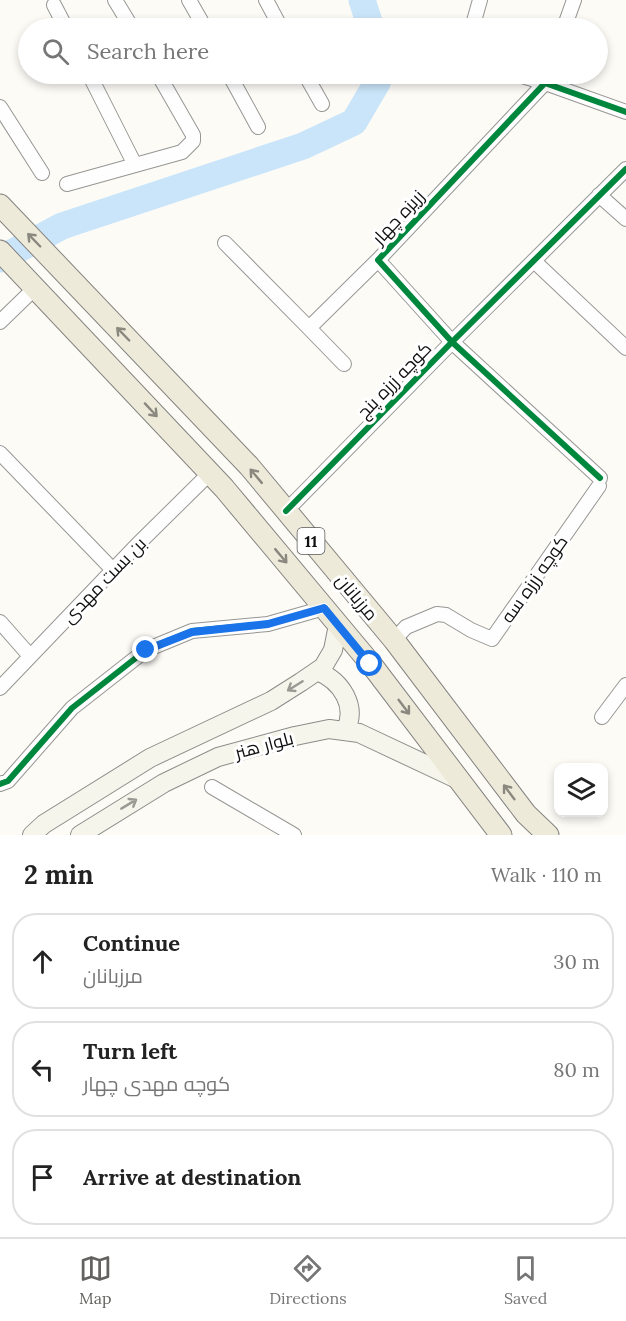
<!DOCTYPE html>
<meta charset="utf-8">
<style>
:root{--surface:#fff;--page:#f2f2f2;--text:#222;--muted:#767676;--line:#e0e0e0;--accent:#636260}
body{margin:0;font-family:Lora,Cairo,serif;background:var(--page);color:var(--text)}
.controls{position:absolute;right:18px;bottom:18px;display:grid;overflow:hidden;border-radius:12px;box-shadow:0 3px 9px #0003}
.controls button{width:54px;height:54px;display:grid;place-items:center;padding:0;border:0;border-bottom:2px solid var(--line);background:var(--surface);color:var(--text);font:30px sans-serif}
.stop{position:absolute;width:18px;height:18px;margin:-14px;border:4px solid #1a73e8;border-radius:50%;background:#fff}
.stop.end{background:#1a73e8;border-color:#fff;box-shadow:0 2px 6px #0008}
.list{margin:0;padding:0;list-style:none}
h2{display:flex;justify-content:space-between;align-items:center;height:78px;margin:0;padding:0 24px;font-size:26px}
h2 small{font-size:20px;font-weight:400;color:var(--muted)}
.list li{display:grid;grid-template-columns:39px 1fr auto;gap:18px;align-items:center;box-sizing:border-box;height:96px;margin:0 12px 12px;padding:0 12px;border:2px solid var(--line);border-radius:24px}
.list b{display:block;font-size:22px;white-space:nowrap}
.list p{margin:0;font-size:20px;white-space:nowrap;color:var(--muted)}
.list em{font-size:20px;font-style:normal;color:var(--muted)}
.icon{flex:none;width:33px;height:33px;fill:none;stroke:currentColor;stroke-width:2;stroke-linecap:round;stroke-linejoin:round}
.map{position:relative;flex:none;width:626px;height:835px;overflow:hidden}
.search{position:absolute;background:var(--surface);box-shadow:0 3px 9px #0003;left:18px;right:18px;top:18px;height:66px;display:flex;align-items:center;gap:15px;box-sizing:border-box;padding:0 21px;border-radius:33px;color:var(--muted);font-size:22px}
.sheet{height:402px;background:var(--surface)}
nav{display:flex;justify-content:space-around;align-items:center;box-sizing:border-box;height:84px;border-top:2px solid var(--line);background:var(--surface);font-size:16px;color:var(--muted)}
nav a{display:grid;justify-items:center;gap:3px}
nav .on{color:var(--accent)}
.map>svg:first-child{display:block}
.lines{fill:none;stroke-linecap:round;stroke-linejoin:round}
.river{stroke:#cae5f9;stroke-width:27}
.minor-casing{stroke:#969694;stroke-width:16}
.secondary-casing{stroke:#8d8c8a;stroke-width:20}
.primary-casing{stroke:#848381;stroke-width:23}
.minor{stroke:#fffefe;stroke-width:14}
.secondary{stroke:#f6f5eb;stroke-width:18}
.primary{stroke:#eeeada;stroke-width:21}
.cycleway-casing{stroke:#fff;stroke-width:10}
.cycleway{stroke:#00873e;stroke-width:6}
.oneway{stroke:#8a887f}
.oneway2{stroke:#9a9993}
.route{stroke:#1a73e8;stroke-width:8}
.labels{text-anchor:middle;dominant-baseline:central;stroke-width:6;stroke-linejoin:round;paint-order:stroke}
.shield{fill:#fff;stroke:#585858;stroke-width:1.5}
.shield-label{font-size:16px;font-weight:bold;fill:#101010}
.street-label{font-size:18px;fill:#101010;stroke:#fff}
</style>
<div class="map">
<svg width="626" height="835" viewBox="0 0 626 835">
<rect width="100%" height="100%" fill="#fcfbf6"/>
<g class="lines">
<path class="river" d="M362,0L371,28
M0,259L62,226L303,146L354,122L378,81L377,74"/>
<g class="minor-casing">
<path id="minor" d="M115,0L132,28
M189,0L205,28
M266,0L281,28
M54,5L66,28
M472,28L480,0
M564,28L574,0
M89,74L135,165
M229,74L258,127
M305,74L322,104
M516,74L545,83L548,74
M0,107L42,173
M67,184L182,152L193,141V135L158,74
M599,195L626,219
M225,243L309,328L378,260
M534,261L626,348
M0,322L35,288
M309,328L344,364
M0,453L113,570
M600,478L452,342L378,260L545,83L626,112
M286,511L452,342L626,169
M0,622L30,656
M394,640L406,627L437,614L446,615L471,630L492,639L599,486
M0,688L136,546L210,473
M602,717L626,685
M0,784L8,781L72,708L146,650L192,631L268,624L324,608
M212,787L294,835"/>
</g>
<g class="secondary-casing">
<path id="secondary" d="M317,671C342,681 358,707 345,731
M32,835L44,824L150,758L271,701L301,682L323,667L333,650L338,625
M80,835L164,783L218,757L295,736L329,729L359,733L459,780"/>
</g>
<g class="primary-casing">
<path id="primary" d="M0,205L249,466L394,640L526,814L548,835
M0,251L224,488L371,664L501,835"/>
</g>
<use href="#minor" class="minor"/>
<use href="#secondary" class="secondary"/>
<use href="#primary" class="primary"/>
<g class="cycleway-casing">
<path id="cycleway" d="M600,478L452,342L378,260L545,83L626,112
M286,511L452,342L626,169
M0,784L8,781L72,708L146,650L192,631L268,624L324,608"/>
</g>
<use href="#cycleway" class="cycleway"/>
</g>
<defs><path id="oneway-shaft" d="M-6 0H5M1.5-3L5.5 0L1.5 3" fill="none" stroke-width="1.6" stroke-linecap="round" stroke-linejoin="round" transform="scale(1.5)"/></defs>
<g class="oneway">
<use href="#oneway-shaft" transform="translate(34 240) rotate(-134)"/>
<use href="#oneway-shaft" transform="translate(123 334) rotate(-134)"/>
<use href="#oneway-shaft" transform="translate(151 410) rotate(47)"/>
<use href="#oneway-shaft" transform="translate(256 476) rotate(-130)"/>
<use href="#oneway-shaft" transform="translate(281 556) rotate(50)"/>
<use href="#oneway-shaft" transform="translate(404 707) rotate(53)"/>
<use href="#oneway-shaft" transform="translate(509 792) rotate(-127)"/>
</g>
<g class="oneway2">
<use href="#oneway-shaft" transform="translate(295 686) rotate(148)"/>
<use href="#oneway-shaft" transform="translate(129 804) rotate(-31)"/>
</g>
<g class="lines">
<path class="route" d="M146,650L192,632L268,624L324,608L370,664"/>
</g>
<g class="labels">
<rect class="shield" x="297.5" y="528" width="27" height="26" rx="4.5"/>
<g class="shield-label">
<text x="311" y="541">11</text>
</g>
<g class="street-label">
<text transform="translate(398 217) rotate(-47)">زریزه چهار</text>
<text transform="translate(394 380) rotate(-46)">کوچه زرزه پنج</text>
<text transform="translate(534 579) rotate(-55)">کوچه زرزه سه</text>
<text transform="translate(104 580) rotate(-46)">بن بست مهدی</text>
<text transform="translate(357 597) rotate(50)">مرزبانان</text>
<text transform="translate(264 745) rotate(-15)">بلوار هنر</text>
</g>
</g>
</svg>
<div class="controls">
<button><svg class="icon" aria-label="layers" viewBox="0 0 24 24"><path d="M12 4l9 5-9 5-9-5zM3 14l9 5 9-5"/></svg></button>
</div>
<div class="stop" style="left:370px;top:664px"></div>
<div class="stop end" style="left:146px;top:650px"></div>
<div class="search"><svg class="icon" aria-label="search" viewBox="0 0 24 24"><circle cx="10" cy="10" r="6"/><path d="M15 15l6 6"/></svg>Search here</div>
</div>
<section class="sheet">
<h2>2 min<small>Walk · 110 m</small></h2>
<ul class="list">
<li><svg class="icon" aria-label="ahead" viewBox="0 0 24 24"><path d="M12 20V5M6 11l6-6 6 6"/></svg><div><b>Continue</b><p>مرزبانان</p></div><em>30 m</em></li>
<li><svg class="icon" aria-label="left" viewBox="0 0 24 24"><path d="M17 20v-9H6M10 6l-5 5 5 5"/></svg><div><b>Turn left</b><p>کوچه مهدی چهار</p></div><em>80 m</em></li>
<li><svg class="icon" aria-label="arrive" viewBox="0 0 24 24"><path d="M6 21V4h12l-3 4 3 4H6"/></svg><div><b>Arrive at destination</b></div></li>
</ul>
</section>
<nav>
<a class="on"><svg class="icon" aria-label="map" viewBox="0 0 24 24"><path d="M3 6l6-2 6 2 6-2v14l-6 2-6-2-6 2zM9 4v14M15 6v14"/></svg>Map</a>
<a><svg class="icon" aria-label="directions" viewBox="0 0 24 24"><path d="M12 3l9 9-9 9-9-9zM9 14v-3h6M13 9l2 2-2 2"/></svg>Directions</a>
<a><svg class="icon" aria-label="saved" viewBox="0 0 24 24"><path d="M7 4h10v16l-5-4-5 4z"/></svg>Saved</a>
</nav>
